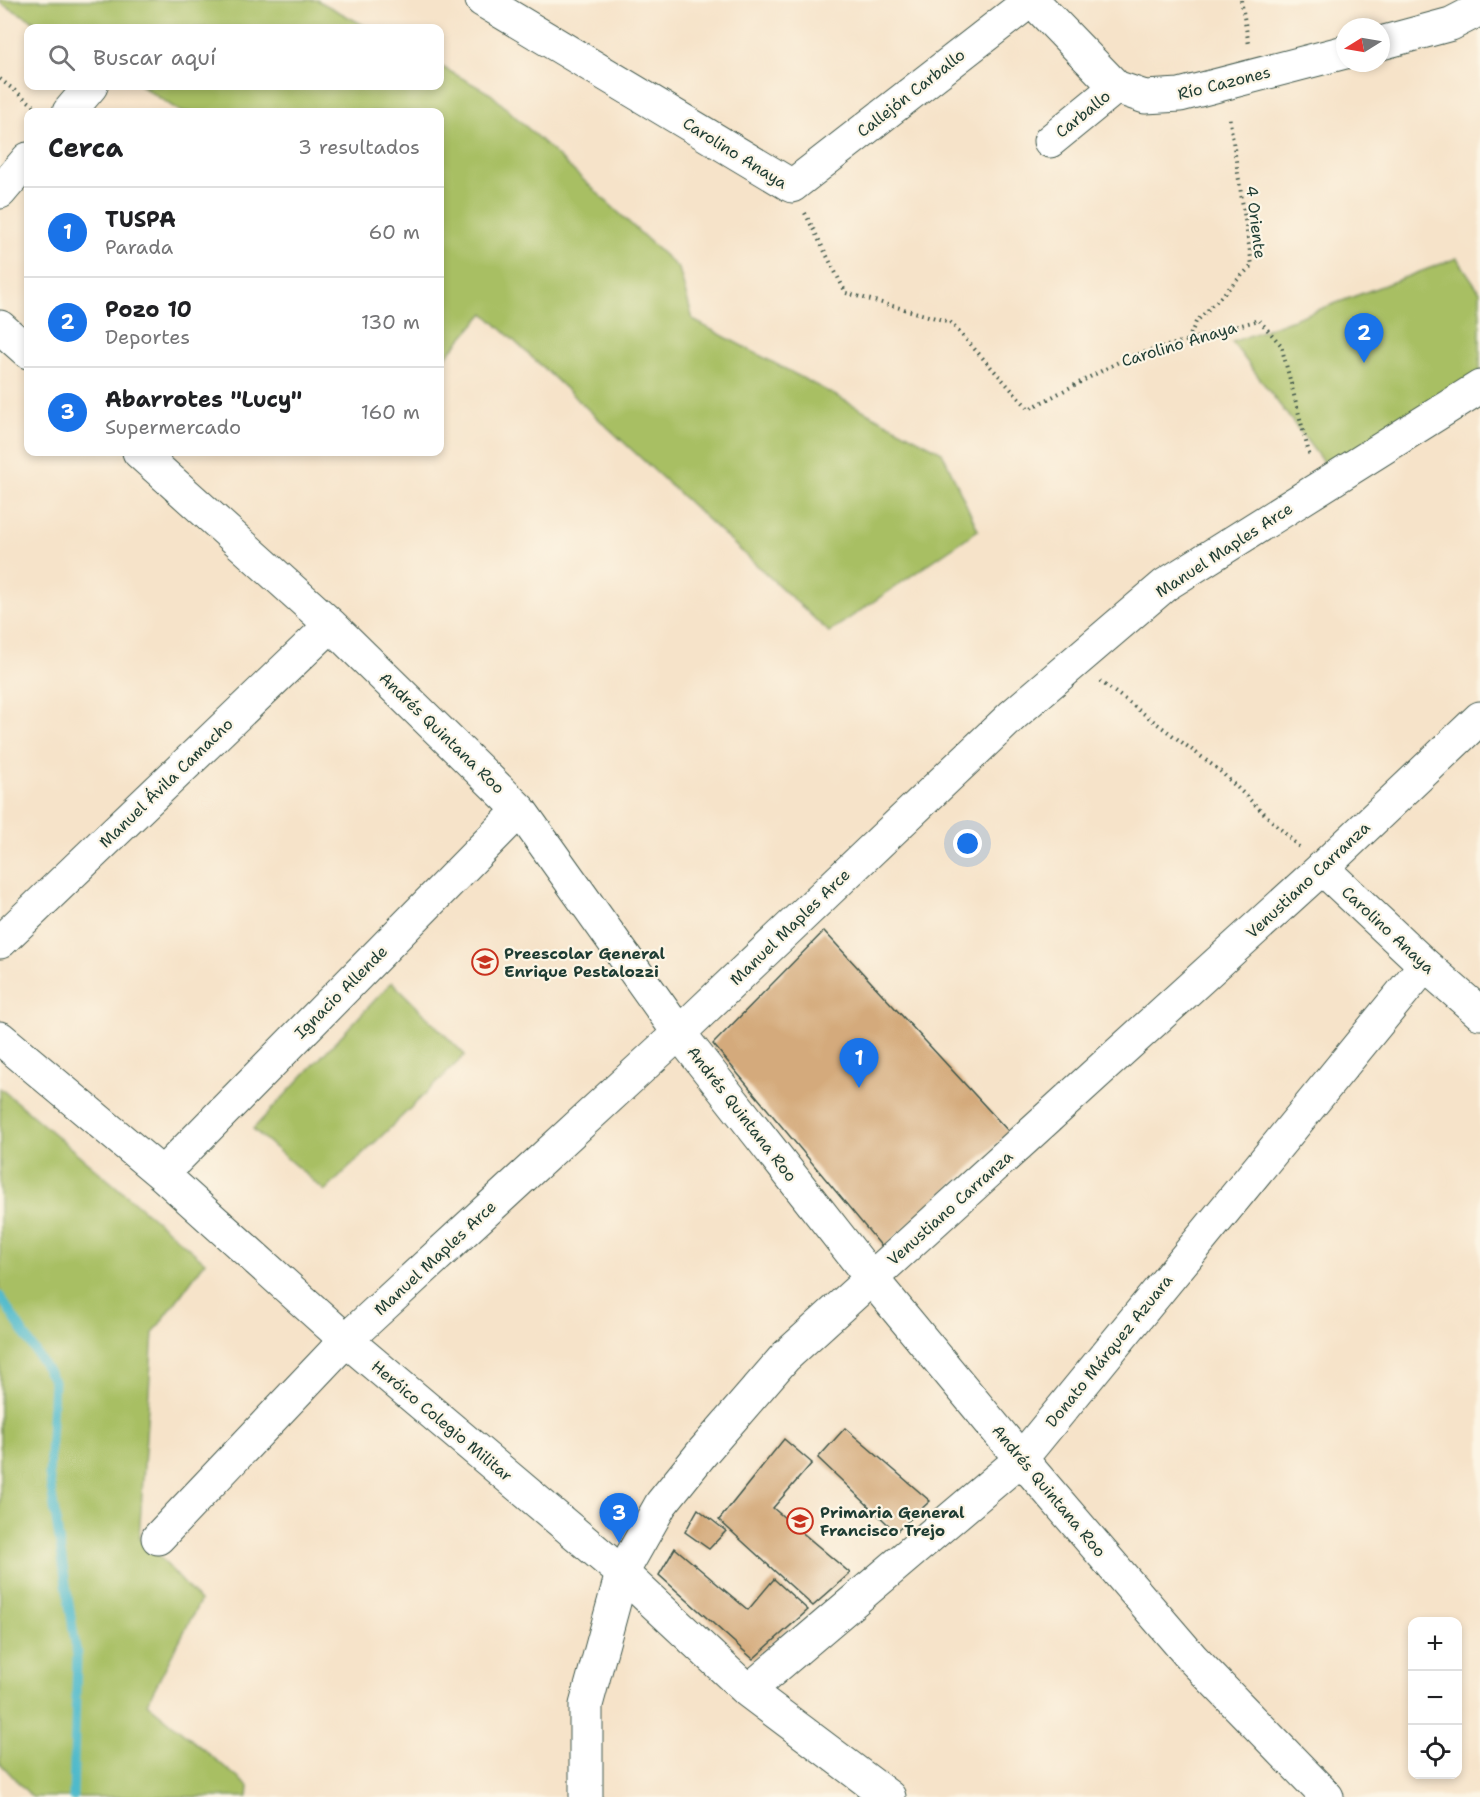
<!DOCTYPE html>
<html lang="es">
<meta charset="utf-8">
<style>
:root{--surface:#fff;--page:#f2f2f2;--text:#202124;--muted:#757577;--line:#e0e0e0;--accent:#1a73e8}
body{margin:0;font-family:"Shantell Sans",sans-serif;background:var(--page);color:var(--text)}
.controls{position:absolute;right:18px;bottom:18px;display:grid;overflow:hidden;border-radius:12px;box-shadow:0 3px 9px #0003}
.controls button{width:54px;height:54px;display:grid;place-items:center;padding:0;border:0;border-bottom:2px solid var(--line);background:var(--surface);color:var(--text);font:30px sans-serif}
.compass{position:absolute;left:1336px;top:18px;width:54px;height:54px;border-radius:50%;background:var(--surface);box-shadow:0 3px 9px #0003;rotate:259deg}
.you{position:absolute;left:968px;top:844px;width:21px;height:21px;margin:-15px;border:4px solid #fff;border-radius:50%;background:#1a73e8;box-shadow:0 0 0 9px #1a73e833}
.badge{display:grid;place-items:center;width:39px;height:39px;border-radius:50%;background:var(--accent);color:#fff;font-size:20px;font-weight:700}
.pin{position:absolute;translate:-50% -50px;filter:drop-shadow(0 2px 3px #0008)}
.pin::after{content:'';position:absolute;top:32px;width:21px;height:18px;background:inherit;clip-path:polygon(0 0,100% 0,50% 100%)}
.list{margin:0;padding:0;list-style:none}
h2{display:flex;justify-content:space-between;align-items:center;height:78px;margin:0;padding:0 24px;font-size:26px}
h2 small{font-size:20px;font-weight:400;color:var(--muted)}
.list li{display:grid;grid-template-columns:39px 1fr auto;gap:18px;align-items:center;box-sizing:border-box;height:90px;padding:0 24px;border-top:2px solid var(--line)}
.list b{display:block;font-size:22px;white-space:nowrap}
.list p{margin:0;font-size:20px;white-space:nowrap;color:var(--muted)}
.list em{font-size:20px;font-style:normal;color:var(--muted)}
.icon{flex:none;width:33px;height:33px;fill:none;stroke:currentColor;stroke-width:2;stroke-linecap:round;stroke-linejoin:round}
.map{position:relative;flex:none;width:1480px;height:1797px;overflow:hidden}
.search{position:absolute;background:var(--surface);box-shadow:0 3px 9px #0003;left:24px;top:24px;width:420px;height:66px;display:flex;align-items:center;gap:15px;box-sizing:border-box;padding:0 21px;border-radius:12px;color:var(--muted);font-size:22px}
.panel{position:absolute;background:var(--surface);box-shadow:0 3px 9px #0003;left:24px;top:108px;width:420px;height:348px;border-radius:12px}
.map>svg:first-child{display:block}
.green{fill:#a8bf64;stroke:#647e4c;stroke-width:1.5}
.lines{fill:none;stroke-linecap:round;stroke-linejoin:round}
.stream{stroke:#4fbacb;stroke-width:9}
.building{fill:#d4aa7c}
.minor-casing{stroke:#3f564a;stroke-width:35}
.major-casing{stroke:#3f564a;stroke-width:35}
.path{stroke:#3f564a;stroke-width:4;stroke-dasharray:1.5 4.5;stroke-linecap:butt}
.minor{stroke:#fff;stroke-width:33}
.major{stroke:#fff;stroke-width:33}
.labels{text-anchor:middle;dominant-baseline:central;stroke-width:4.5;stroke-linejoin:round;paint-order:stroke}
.street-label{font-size:16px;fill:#1f3d34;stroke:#fcf5e5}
.poi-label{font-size:16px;font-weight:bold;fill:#1f3d34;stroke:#fcf5e5;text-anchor:start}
</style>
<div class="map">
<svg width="1480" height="1797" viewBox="0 0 1480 1797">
<rect width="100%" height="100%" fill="#fcf5e5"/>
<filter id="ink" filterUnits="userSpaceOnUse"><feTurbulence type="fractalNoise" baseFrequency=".0167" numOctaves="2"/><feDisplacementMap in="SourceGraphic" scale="12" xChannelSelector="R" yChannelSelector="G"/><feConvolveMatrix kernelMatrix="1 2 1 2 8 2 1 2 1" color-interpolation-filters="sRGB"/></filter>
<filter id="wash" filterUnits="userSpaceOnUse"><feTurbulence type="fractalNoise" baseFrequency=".008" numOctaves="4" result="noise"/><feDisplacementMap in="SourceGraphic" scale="24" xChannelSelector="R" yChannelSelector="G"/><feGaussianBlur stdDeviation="1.35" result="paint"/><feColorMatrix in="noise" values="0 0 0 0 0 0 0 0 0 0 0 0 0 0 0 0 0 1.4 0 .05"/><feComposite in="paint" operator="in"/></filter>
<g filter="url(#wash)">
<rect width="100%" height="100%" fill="#f6e3c9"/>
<path class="green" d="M0,0H317L369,28H47L0,3Z
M440,66L491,94L679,269L693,320L942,452L978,530L829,632L484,313L440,363V112H181L141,86H440Z
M1457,258L1480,292V385L1333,475L1232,342Z
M392,982L465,1055L325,1191L253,1129Z
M0,1088L205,1262L153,1333L139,1538L159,1556L200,1601L147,1703L249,1787L248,1797H32L0,1763Z"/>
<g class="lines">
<path class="stream" d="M0,1296L54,1381L49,1475L77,1655L73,1797"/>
</g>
<g id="blocks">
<path class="building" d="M824,931L1009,1132L883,1248L713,1044Z
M845,1428L930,1501L896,1532L818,1458Z
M784,1439L812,1463L773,1508L850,1573L813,1606L719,1520Z
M698,1509L726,1531L709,1549L685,1532Z
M675,1548L748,1610L774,1579L808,1610L753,1659L659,1575Z"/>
</g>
</g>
<g filter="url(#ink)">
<use href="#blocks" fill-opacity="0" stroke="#3f564a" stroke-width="1.5"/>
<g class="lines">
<g class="minor-casing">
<path id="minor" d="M482,0L792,186L1031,0
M1032,0L1116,87L1145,97L1180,95L1345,52
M1381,43L1451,24L1480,9
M69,112L91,86
M1050,141L1116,87
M0,192L28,159
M0,327L28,352
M139,452L331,625L520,810L679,1033L872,1279L1021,1459L1192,1658L1327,1797
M1322,868L1425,965L1480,1013
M0,942L331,625
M0,1038L162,1174L346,1340L622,1573L748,1691L889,1797
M162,1174L520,810
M158,1538L346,1340L679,1033L1013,715L1165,585L1480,387
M748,1691L1021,1459L1425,965"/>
</g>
<g class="major-casing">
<path id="major" d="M586,1797V1705L622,1573L661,1504L702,1453L785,1357L1322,868L1480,718"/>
</g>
<path class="path" d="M1241,0L1249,45
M0,79L37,108
M805,213L846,293L950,322L1029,409L1128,357L1259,320L1281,345L1310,457
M1188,340L1196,322L1252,265L1229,115
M1100,681L1219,770L1299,847"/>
<use href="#minor" class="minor"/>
<use href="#major" class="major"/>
</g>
</g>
<defs>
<g id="school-ring" transform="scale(1.35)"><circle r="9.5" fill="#fcf5e5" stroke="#c8321e" stroke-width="1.5"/><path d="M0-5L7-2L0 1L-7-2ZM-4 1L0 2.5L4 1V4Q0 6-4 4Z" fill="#c8321e"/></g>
</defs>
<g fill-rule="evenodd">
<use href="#school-ring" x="485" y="962"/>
<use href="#school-ring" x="800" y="1521"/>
</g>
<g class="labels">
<g class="street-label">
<text transform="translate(1224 83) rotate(-14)">Río Cazones</text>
<text transform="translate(911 93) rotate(-38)">Callejón Carballo</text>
<text transform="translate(1083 114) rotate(-39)">Carballo</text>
<text transform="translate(735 153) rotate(32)">Carolino Anaya</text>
<text transform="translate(1256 222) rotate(83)">4 Oriente</text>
<text transform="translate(1179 344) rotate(-17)">Carolino Anaya</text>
<text transform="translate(1224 550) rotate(-33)">Manuel Maples Arce</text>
<text transform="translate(442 733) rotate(44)">Andrés Quintana Roo</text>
<text transform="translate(166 783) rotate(-44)">Manuel Ávila Camacho</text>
<text transform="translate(1308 880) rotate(-43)">Venustiano Carranza</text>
<text transform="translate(790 927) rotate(-44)">Manuel Maples Arce</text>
<text transform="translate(1388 930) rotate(43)">Carolino Anaya</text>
<text transform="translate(341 992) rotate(-45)">Ignacio Allende</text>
<text transform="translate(742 1114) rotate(52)">Andrés Quintana Roo</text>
<text transform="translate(950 1208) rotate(-42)">Venustiano Carranza</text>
<text transform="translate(435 1258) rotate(-43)">Manuel Maples Arce</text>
<text transform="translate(1109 1351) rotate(-51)">Donato Márquez Azuara</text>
<text transform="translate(442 1421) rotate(40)">Heróico Colegio Militar</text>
<text transform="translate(1049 1491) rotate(50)">Andrés Quintana Roo</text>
</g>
<g class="poi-label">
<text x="504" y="953">Preescolar General<tspan x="504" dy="18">Enrique Pestalozzi</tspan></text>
<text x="820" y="1512">Primaria General<tspan x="820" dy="18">Francisco Trejo</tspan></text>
</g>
</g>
</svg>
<div class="controls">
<button>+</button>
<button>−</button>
<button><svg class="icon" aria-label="locate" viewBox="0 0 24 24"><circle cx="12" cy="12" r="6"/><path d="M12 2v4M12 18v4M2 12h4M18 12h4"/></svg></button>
</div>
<svg class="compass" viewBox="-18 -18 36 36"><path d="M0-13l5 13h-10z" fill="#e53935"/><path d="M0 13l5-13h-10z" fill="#757577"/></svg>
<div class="you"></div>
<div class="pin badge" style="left:859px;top:1088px">1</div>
<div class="pin badge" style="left:1364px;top:363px">2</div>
<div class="pin badge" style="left:619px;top:1543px">3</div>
<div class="search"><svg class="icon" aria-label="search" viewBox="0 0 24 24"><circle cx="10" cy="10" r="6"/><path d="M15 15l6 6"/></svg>Buscar aquí</div>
<section class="panel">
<h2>Cerca<small>3 resultados</small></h2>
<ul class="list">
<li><span class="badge">1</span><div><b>TUSPA</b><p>Parada</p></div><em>60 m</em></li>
<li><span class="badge">2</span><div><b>Pozo 10</b><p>Deportes</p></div><em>130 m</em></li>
<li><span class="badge">3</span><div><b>Abarrotes &quot;Lucy&quot;</b><p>Supermercado</p></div><em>160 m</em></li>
</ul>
</section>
</div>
